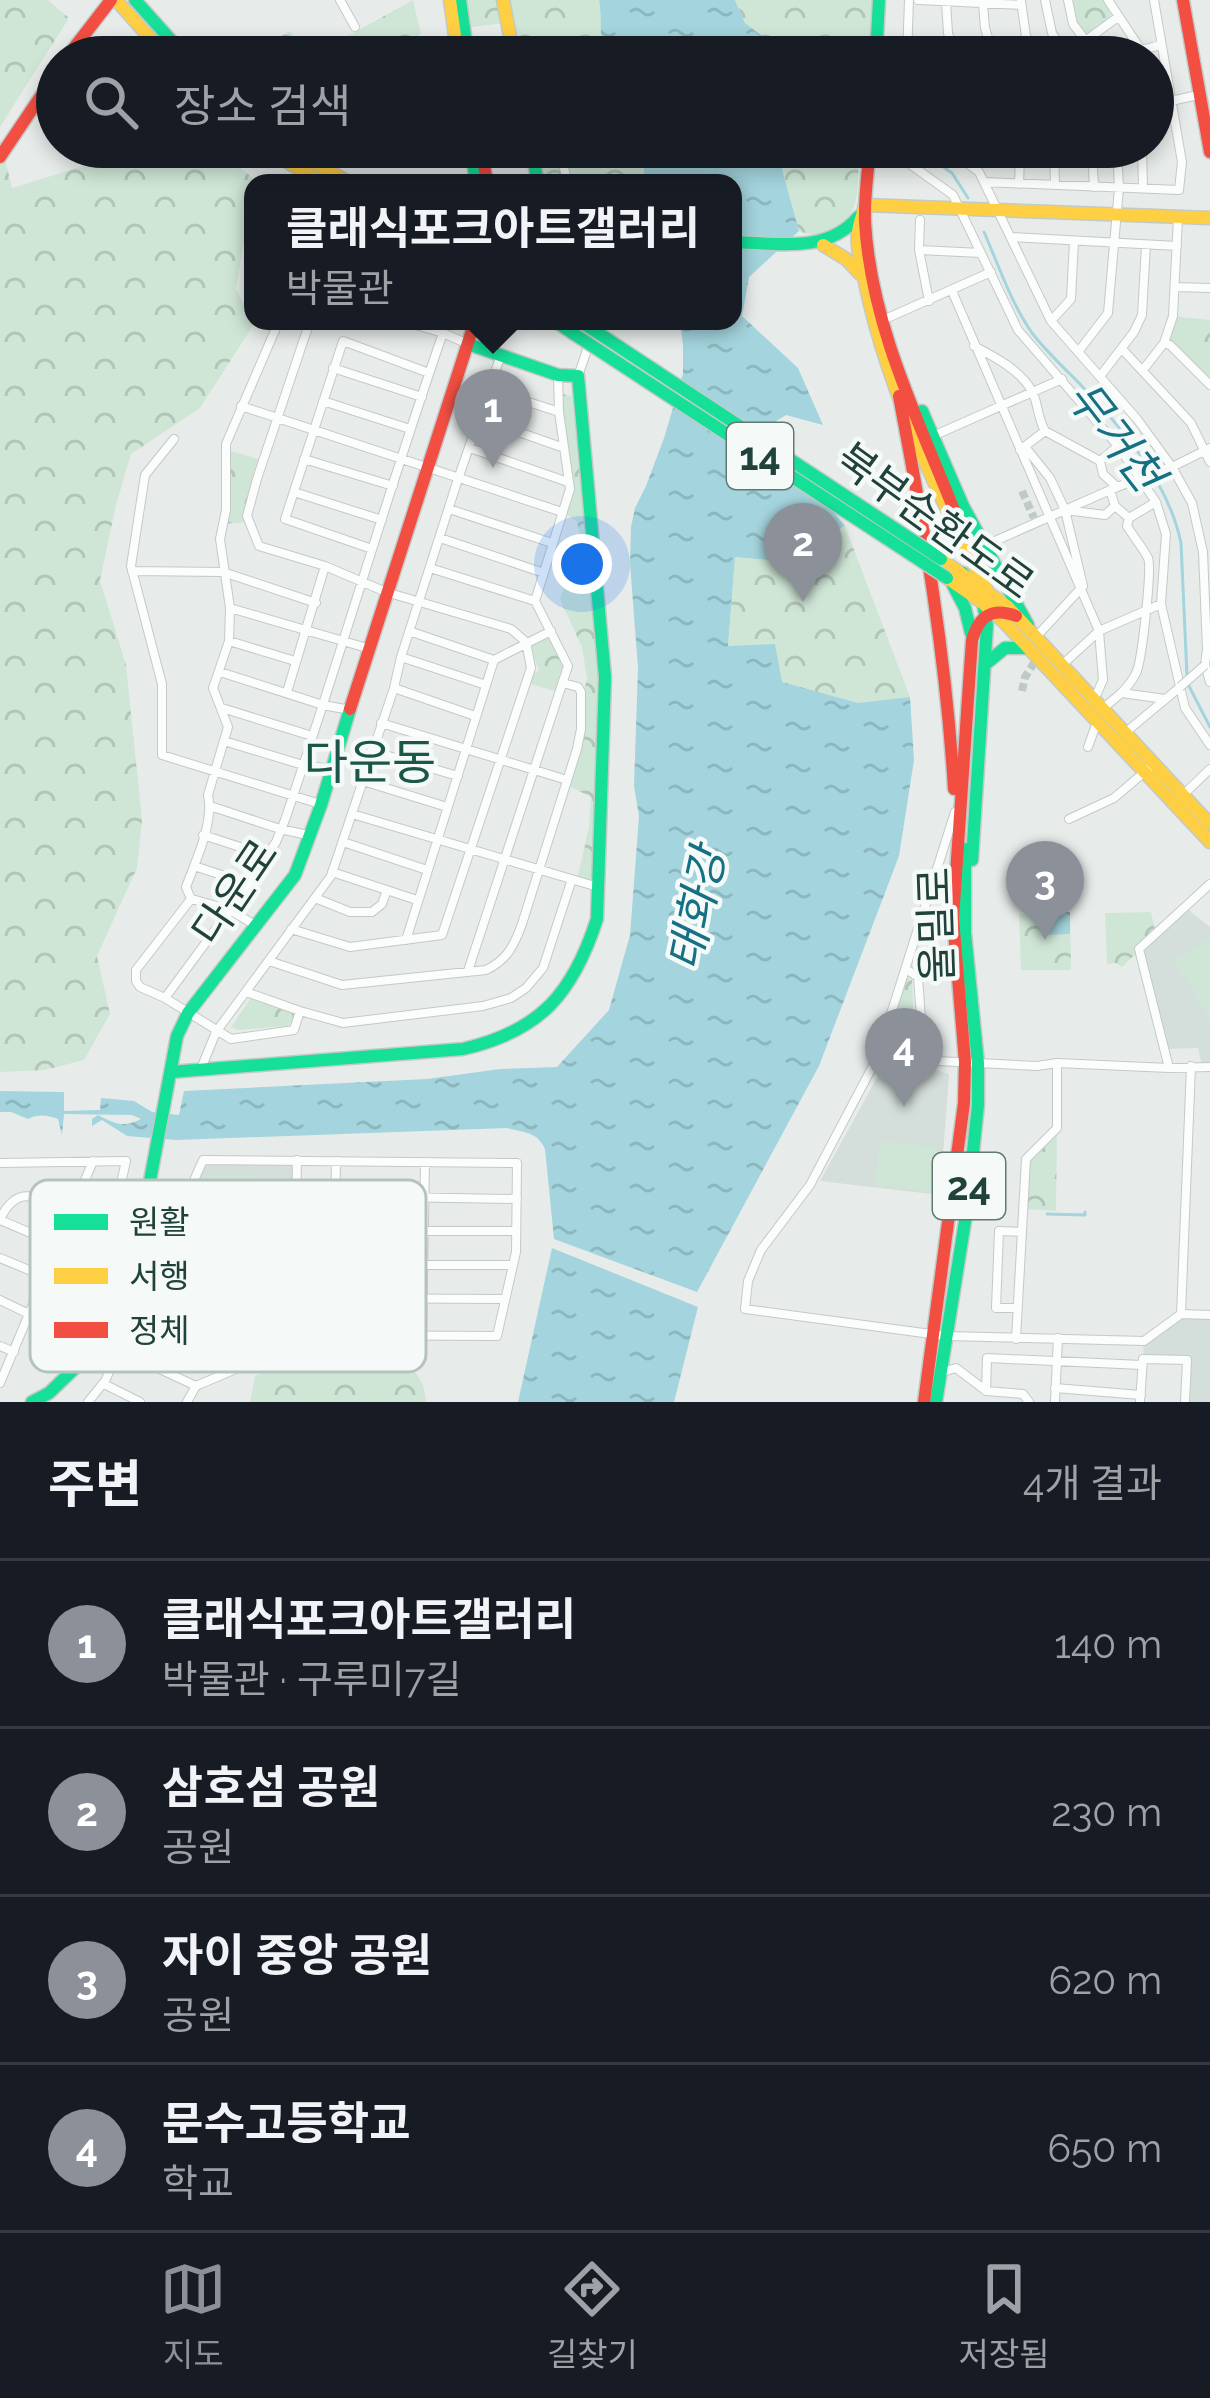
<!DOCTYPE html>
<html lang="ko">
<meta charset="utf-8">
<style>
:root{--surface:#171b24;--page:#242831;--text:#f1f3f6;--muted:#9ea1a6;--line:#363941;--accent:#8c9099}
body{margin:0;font-family:Raleway,"Noto Sans KR",sans-serif;background:var(--page);color:var(--text)}
.you{position:absolute;left:582px;top:564px;width:42px;height:42px;margin:-30px;border:9px solid #fff;border-radius:50%;background:#1a73e8;box-shadow:0 0 0 18px #1a73e833}
.badge{display:grid;place-items:center;width:78px;height:78px;border-radius:50%;background:var(--accent);color:#fff;font-size:39px;font-weight:700}
.pin{position:absolute;translate:-50% -99px;filter:drop-shadow(0 3px 6px #0008)}
.pin::after{content:'';position:absolute;top:63px;width:42px;height:36px;background:inherit;clip-path:polygon(0 0,100% 0,50% 100%)}
.popup{position:absolute;left:244px;top:174px;width:498px;height:156px;box-sizing:border-box;display:grid;place-content:center;border-radius:24px;background:var(--surface);filter:drop-shadow(0 3px 9px #0005);font-size:39px;white-space:nowrap;color:var(--muted)}
.popup b{font-size:45px;color:var(--text)}
.popup::after{content:'';position:absolute;left:50%;top:100%;margin-left:-24px;border:24px solid transparent;border-top-color:var(--surface)}
.list{margin:0;padding:0;list-style:none}
h2{display:flex;justify-content:space-between;align-items:center;height:156px;margin:0;padding:0 48px;font-size:51px}
h2 small{font-size:39px;font-weight:400;color:var(--muted)}
.list li{display:grid;grid-template-columns:78px 1fr auto;gap:36px;align-items:center;box-sizing:border-box;height:168px;padding:0 48px;border-top:3px solid var(--line)}
.list b{display:block;font-size:45px;white-space:nowrap}
.list p{margin:0;font-size:39px;white-space:nowrap;color:var(--muted)}
.list em{font-size:39px;font-style:normal;color:var(--muted)}
.icon{flex:none;width:66px;height:66px;fill:none;stroke:currentColor;stroke-width:2;stroke-linecap:round;stroke-linejoin:round}
.map{position:relative;flex:none;width:1210px;height:1402px;overflow:hidden}
.search{position:absolute;background:var(--surface);box-shadow:0 6px 18px #0003;left:36px;right:36px;top:36px;height:132px;display:flex;align-items:center;gap:30px;box-sizing:border-box;padding:0 42px;border-radius:66px;color:var(--muted);font-size:45px}
.sheet{height:828px;background:var(--surface)}
nav{display:flex;justify-content:space-around;align-items:center;box-sizing:border-box;height:168px;border-top:3px solid var(--line);background:var(--surface);font-size:33px;color:var(--muted)}
nav a{display:grid;justify-items:center;gap:6px}
nav .on{color:var(--accent)}
.map>svg:first-child{display:block}
.built{fill:#d4deda}
.forest{fill:url(#forest-crowns)}
.garden{fill:#cfe6d6}
.water{fill:url(#water-ripples)}
.lines{fill:none;stroke-linecap:round;stroke-linejoin:round}
.stream{stroke:#a4d4dd;stroke-width:3}
.street-tunnel{stroke:#bfcac7;stroke-width:8;stroke-dasharray:8 4;stroke-linecap:butt}
.secondary-tunnel{stroke:#bfcac7;stroke-width:10;stroke-dasharray:10 5;stroke-linecap:butt}
.street-casing{stroke:#c4c9c7;stroke-width:10}
.fast-casing{stroke:#c2cac7;stroke-width:15}
.slow-casing{stroke:#c2cac7;stroke-width:15}
.jam-casing{stroke:#c2cac7;stroke-width:15}
.street{stroke:#fbfcfc;stroke-width:8}
.fast{stroke:#16e098;stroke-width:12}
.slow{stroke:#ffcf43;stroke-width:12}
.jam{stroke:#f24e42;stroke-width:12}
.street-bridge-casing{stroke:#c4c9c7;stroke-width:10;stroke-linecap:butt}
.fast-bridge-casing{stroke:#c1cbc9;stroke-width:15;stroke-linecap:butt}
.street-bridge{stroke:#fbfcfc;stroke-width:8}
.fast-bridge{stroke:#16e098;stroke-width:12}
.labels{text-anchor:middle;dominant-baseline:central;stroke-width:9;stroke-linejoin:round;paint-order:stroke}
.shield{fill:#f5faf8;stroke:#617973;stroke-width:3}
.shield-label{font-size:39px;font-weight:bold;fill:#21423a}
.street-label{font-size:42px;fill:#21423a;stroke:#f5faf8}
.water-label{font-size:45px;font-style:italic;fill:#157084;stroke:#f5faf8}
.quarter-label{font-size:48px;fill:#1b5649;stroke:#f5faf8}
.key{fill:#f5faf8;stroke:#b5c3bf;stroke-width:3}
.key-label{font-size:33px;fill:#21423a}
</style>
<div class="map">
<svg width="1210" height="1402" viewBox="0 0 1210 1402">
<defs>
<pattern id="forest-crowns" width="20" height="18" patternUnits="userSpaceOnUse" patternTransform="scale(3)"><rect width="20" height="18" fill="#cfe6d6"/><path d="M2 6a3 3 0 1 1 6 0M12 15a3 3 0 1 1 6 0" fill="none" stroke="#b1c6b8"/></pattern>
<pattern id="water-ripples" width="26" height="14" patternUnits="userSpaceOnUse" patternTransform="scale(3)"><rect width="26" height="14" fill="#a4d4dd"/><path d="M2 4q2-2 4 0t4 0M15 11q2-2 4 0t4 0" fill="none" stroke="#8db7be"/></pattern>
</defs>
<rect width="100%" height="100%" fill="#e7ecea"/>
<path class="built" d="M1185,907L1210,927V1067L1202,1066L1198,1048L1165,1049L1139,949Z
M883,1067L932,1069L949,1074L940,1195L820,1181Z
M204,1165H294L292,1262L244,1284L168,1254Z
M1181,1314L1210,1315V1402H1185L1186,1361L1143,1359L1144,1341Z"/>
<path class="forest" d="M0,0H48L69,18L0,127Z
M413,0L421,34L378,57H310Z
M462,0H500L504,23L465,28Z
M507,0H599C603,20 597,39 608,57H518Z
M735,0H873L869,57H757L773,45L745,23Z
M1072,0H1105C1106,5 1109,8 1110,12C1113,22 1094,31 1086,33L1076,21Z
M290,31L307,54L301,57H243Z
M0,138L12,188L96,162H233L254,179L236,289L254,324L200,408L131,454L116,505L100,580L126,665L142,820L137,868L97,956L110,1014L84,1060L45,1070L0,1072Z
M537,147H644V183H544Z
M776,147H860C855,178 866,208 836,228C825,236 811,236 799,231Z
M1173,316L1210,320V385L1164,343Z
M559,393L572,396L590,583L605,686L598,887L577,880L589,827L591,797L569,786L579,738L581,700L587,679L582,647L560,599L582,543L577,522L566,514V468Z
M228,450L261,460L247,522L224,524Z
M845,526L910,697L858,704L782,682L728,647L735,557L768,560Z
M550,636L564,666L558,692L531,684L528,678L539,670L530,646Z
M1023,850H1070V880L1026,881Z
M1070,912L1071,970H1021L1019,914Z
M1151,912L1156,934L1122,967L1116,963L1107,964L1105,913Z
M906,977L912,980L915,1048L886,1047Z
M251,998L293,1011L295,1017L288,1026L238,1030L231,1027Z
M1057,1128L1056,1211L1023,1209L1026,1159Z
M394,1352C410,1365 426,1379 426,1402H250L255,1376L307,1354L337,1359Z"/>
<path class="garden" d="M1210,937V1018L1173,960Z
M880,1141L938,1147L934,1193L875,1185Z
M209,1175H260V1241L195,1214Z"/>
<path class="water" d="M599,0H735L745,23L774,45L757,57H608C597,39 603,20 599,0Z
M644,147H776L799,231L749,277L742,316L798,368L823,425L786,415L765,428L845,526L768,560L735,557L728,646L775,644L782,682L858,703L910,697L914,760L899,856L819,1066L697,1292L554,1239L545,1149C537,1131 524,1133 507,1128L176,1140L127,1136L102,1120L92,1126V1119L98,1115C115,1124 124,1128 141,1119L132,1115L64,1114L62,1135L58,1119C46,1115 39,1114 28,1119L11,1112H0V1091L64,1092V1111L100,1110L101,1098L134,1101L152,1112L179,1115L184,1091L427,1079L500,1069L557,1067L609,1010L630,935L639,816L634,786L638,668L630,563L631,527L635,508L646,486L664,438L683,374V345L680,321H733V183H644Z
M1070,912V934L1042,935L1040,913Z
M552,1248L698,1307L674,1402H518Z"/>
<g class="lines">
<path class="stream" d="M915,147L952,173L968,198
M984,232C999,266 1011,303 1032,333C1045,350 1061,365 1076,380C1120,425 1168,480 1181,543L1187,676
M1189,686L1210,727
M1047,1214L1085,1215V1212"/>
<path class="street-tunnel" d="M1022,491L1034,518
M1022,691L1025,677L1034,663"/>
<path class="secondary-tunnel" d="M978,658L980,625"/>
<g class="street-casing">
<path id="street" d="M340,0L355,27
M918,0L1021,5
M1045,0L1052,33L1067,57
M1068,0L1073,24L1098,57
M1108,0L1141,50L1161,45
M1021,1L1026,36L1038,57
M946,2L948,33L955,57
M983,4L985,28L994,57
M907,57L909,0
M1063,57L1118,17
M1153,105L1198,95
M549,147L561,157L568,183
M886,147L953,195L1018,330L1118,446L1156,502L1166,534L1161,604L1185,708L1210,745
M946,147L979,172L1051,321L1137,419L1172,467L1192,503L1203,552L1207,649L1205,665L1210,682
M1012,147L1020,157L1019,184
M1054,147L1055,185
M1092,147L1094,187
M1142,147L1143,188
M984,182L1179,190L1182,162L1154,0
M920,220L919,250L929,301
M1012,237L1177,246
M919,250L981,253
M253,270V293
M1175,287L1210,288
M952,291L1099,631L1103,680L1094,700
M883,320L991,272
M279,321L226,444V510L220,539L230,608L229,641L213,688L228,727L208,795C214,823 196,860 186,887L191,899L136,970V981L140,987L165,998L231,1039L294,1030L300,1011L343,1023L483,1006L511,998L526,988L543,968L572,879
M291,321L308,327
M403,321L443,333L468,344
M1051,321L1071,299L1074,241
M1164,343L1170,345L1210,385
M974,346C995,357 1020,370 1032,391C1038,402 1037,417 1045,431
M1122,349L1191,423L1210,462
M1078,352L1108,313L1119,188L1117,147
M333,368L422,397
M1143,370L1164,343L1173,316L1178,218
M1101,375L1134,332L1142,315L1146,245
M578,376L586,353L592,321
M489,389L559,412
M323,401L410,429
M241,406L562,512
M479,418L564,448
M933,436L1062,379
M174,439L145,475L131,566L162,684V755L320,804
M1025,447L1050,478L1065,510
M470,448L568,482
M1020,450L1045,431L1100,461
M304,459L393,486
M1117,487L1103,474L1100,461L1118,446
M294,492L382,520
M449,509L552,543
M1129,518L1156,502
M440,538L544,573
M986,545L1117,487L1172,467L1210,448
M372,549L285,519L343,341L429,373
M430,568L535,601
M132,571L223,572L316,603
M230,608L367,648
M409,631L494,660
M1037,636L1083,586L1065,510L1105,515L1115,506
M229,641L295,661
M401,657L486,685
M1062,665L1099,631L1161,604
M220,672L323,705L350,710
M394,688L475,716
M287,692L325,566
M1122,693L1165,699
M222,708L312,736
M1103,708C1116,698 1129,688 1136,673C1142,662 1152,568 1148,558C1143,548 1133,536 1127,526L1129,518L1115,506L1110,490
M381,723L567,780
M1126,732L1180,687
M224,741L303,765L331,769
M1088,747L1097,722
M371,751L458,776
M363,781L447,807
M1184,794L1210,769
M210,806L280,829L308,835
M955,812L877,1058L810,1185L761,1250L748,1281L745,1309L946,1336L1144,1341L1181,1314L1210,1315
M352,814L598,887
M1069,819L1114,798L1154,764
M203,835L268,856
M343,842L427,870
M194,866L249,884
M332,872L417,900
M315,898L350,912H372L382,904L387,890
M192,899L230,910L255,925
M291,929L350,947L442,935L531,668L526,642L511,629L386,592L325,566L259,546L247,516L257,479L310,321
M406,940L494,660L551,631
M269,961L342,985L486,970C507,960 514,946 522,924L577,749L581,729V692L578,687L563,683
M906,969L918,977L924,1061
M468,971L568,666L535,601L570,489L559,412L558,375
M246,992L300,1011
M165,998L249,884L276,842L285,820C340,658 387,494 443,333
M877,1058L1037,1066L1057,1063L1169,1068L1210,1067
M1169,1068L1139,949L1210,884
M200,1071L216,1032L331,876L394,688L401,657L458,479L501,355
M0,1163L126,1161L119,1192L63,1328
M335,1196L517,1199
M0,1219C19,1180 41,1200 72,1213
M0,1220L59,1245
M334,1230L516,1231
M166,1245L255,1282
M0,1258L46,1277
M295,1265L297,1160
M148,1284L204,1307L295,1265H513
M0,1300L87,1342
M1018,1308H996L999,1231L1022,1232
M1181,1314L1191,1066
M135,1315L200,1343L215,1339L309,1298L505,1299
M333,1335L336,1161
M422,1335L425,1162
M1016,1339L1026,1159L1057,1128V1063
M0,1346L14,1352
M119,1350L196,1386
M942,1372L956,1368L985,1390
M0,1383L93,1161
M104,1384L140,1402
M1055,1388L1141,1395
M986,1391L987,1358L1142,1365
M986,1391L1023,1394L1029,1402
M1055,1401L1058,1338
M88,1402L105,1381L203,1160L517,1163L516,1252L497,1336L315,1335L196,1386L187,1402
M1140,1402L1143,1359L1187,1360L1185,1402"/>
</g>
<g class="fast-casing">
<path id="fast" d="M135,0L186,57
M460,0L468,57
M876,57L879,0
M471,147L476,183
M531,147L538,183
M733,242C777,243 827,254 858,217
M555,321L574,334
M922,411L963,506L1028,625
M963,573L983,603L987,625L972,860
M953,585L965,608L971,633
M988,662L1005,648H1027
M171,1072L463,1049C541,1031 573,993 597,919L605,677L578,376L558,375L468,344
M32,1402L49,1393L74,1369L88,1343L146,1202L177,1036L188,1013L295,875L321,805L350,709
M936,1402L967,1209L978,1105V1063L965,933V849"/>
</g>
<g class="slow-casing">
<path id="slow" d="M116,0L167,57
M450,0L458,57
M503,0L514,57
M262,147L323,183
M287,147L350,183
M865,205C863,214 859,223 858,232C856,250 863,270 866,287C891,403 947,512 1000,616
M865,205L1210,218
M823,245L846,259L860,274
M941,559L1008,607L1210,824
M947,578L979,600L1005,623L1210,842"/>
</g>
<g class="jam-casing">
<path id="jam" d="M1183,0L1210,152
M67,57L111,0
M481,147L487,183
M870,147C868,172 864,197 865,222C871,329 922,427 960,525
M0,157L57,72
M899,396C924,526 946,657 954,789
M350,709L475,321
M924,1402L964,1103L965,1062L953,918L972,640C979,616 992,607 1016,616"/>
</g>
<use href="#street" class="street"/>
<use href="#fast" class="fast"/>
<use href="#slow" class="slow"/>
<use href="#jam" class="jam"/>
<g class="street-bridge-casing">
<path id="street-bridge" d="M1180,687L1205,665"/>
</g>
<g class="fast-bridge-casing">
<path id="fast-bridge" d="M580,321L941,559
M574,334L947,578"/>
</g>
<use href="#street-bridge" class="street-bridge"/>
<use href="#fast-bridge" class="fast-bridge"/>
</g>
<g class="labels">
<g class="shield">
<rect x="727" y="423" width="66" height="66" rx="9"/>
<rect x="933" y="1153" width="72" height="66" rx="9"/>
</g>
<g class="shield-label">
<text x="760" y="456">14</text>
<text x="969" y="1186">24</text>
</g>
<g class="street-label">
<text transform="translate(935 521) rotate(36)">북부순환도로</text>
<text transform="translate(235 892) rotate(-56)">다운로</text>
<text transform="translate(936 925) rotate(-92)">울밀로</text>
</g>
<g class="water-label">
<text transform="translate(1115 436) rotate(52)">무거천</text>
<text transform="translate(697 909) rotate(-78)">태화강</text>
</g>
<g class="quarter-label">
<text x="370" y="762">다운동</text>
</g>
</g>
<rect x="30" y="1180" width="396" height="192" rx="18" class="key"/>
<rect x="54" y="1214" width="54" height="16" fill="#16e098"/>
<rect x="54" y="1268" width="54" height="16" fill="#ffcf43"/>
<rect x="54" y="1322" width="54" height="16" fill="#f24e42"/>
<g class="key-label">
<text x="129" y="1234">원활</text>
<text x="129" y="1288">서행</text>
<text x="129" y="1342">정체</text>
</g>
</svg>
<div class="you"></div>
<div class="pin badge" style="left:493px;top:468px">1</div>
<div class="popup"><b>클래식포크아트갤러리</b>박물관</div>
<div class="pin badge" style="left:803px;top:602px">2</div>
<div class="pin badge" style="left:1045px;top:940px">3</div>
<div class="pin badge" style="left:904px;top:1107px">4</div>
<div class="search"><svg class="icon" aria-label="search" viewBox="0 0 24 24"><circle cx="10" cy="10" r="6"/><path d="M15 15l6 6"/></svg>장소 검색</div>
</div>
<section class="sheet">
<h2>주변<small>4개 결과</small></h2>
<ul class="list">
<li><span class="badge">1</span><div><b>클래식포크아트갤러리</b><p>박물관 · 구루미7길</p></div><em>140 m</em></li>
<li><span class="badge">2</span><div><b>삼호섬 공원</b><p>공원</p></div><em>230 m</em></li>
<li><span class="badge">3</span><div><b>자이 중앙 공원</b><p>공원</p></div><em>620 m</em></li>
<li><span class="badge">4</span><div><b>문수고등학교</b><p>학교</p></div><em>650 m</em></li>
</ul>
</section>
<nav>
<a class="on"><svg class="icon" aria-label="map" viewBox="0 0 24 24"><path d="M3 6l6-2 6 2 6-2v14l-6 2-6-2-6 2zM9 4v14M15 6v14"/></svg>지도</a>
<a><svg class="icon" aria-label="directions" viewBox="0 0 24 24"><path d="M12 3l9 9-9 9-9-9zM9 14v-3h6M13 9l2 2-2 2"/></svg>길찾기</a>
<a><svg class="icon" aria-label="saved" viewBox="0 0 24 24"><path d="M7 4h10v16l-5-4-5 4z"/></svg>저장됨</a>
</nav>
